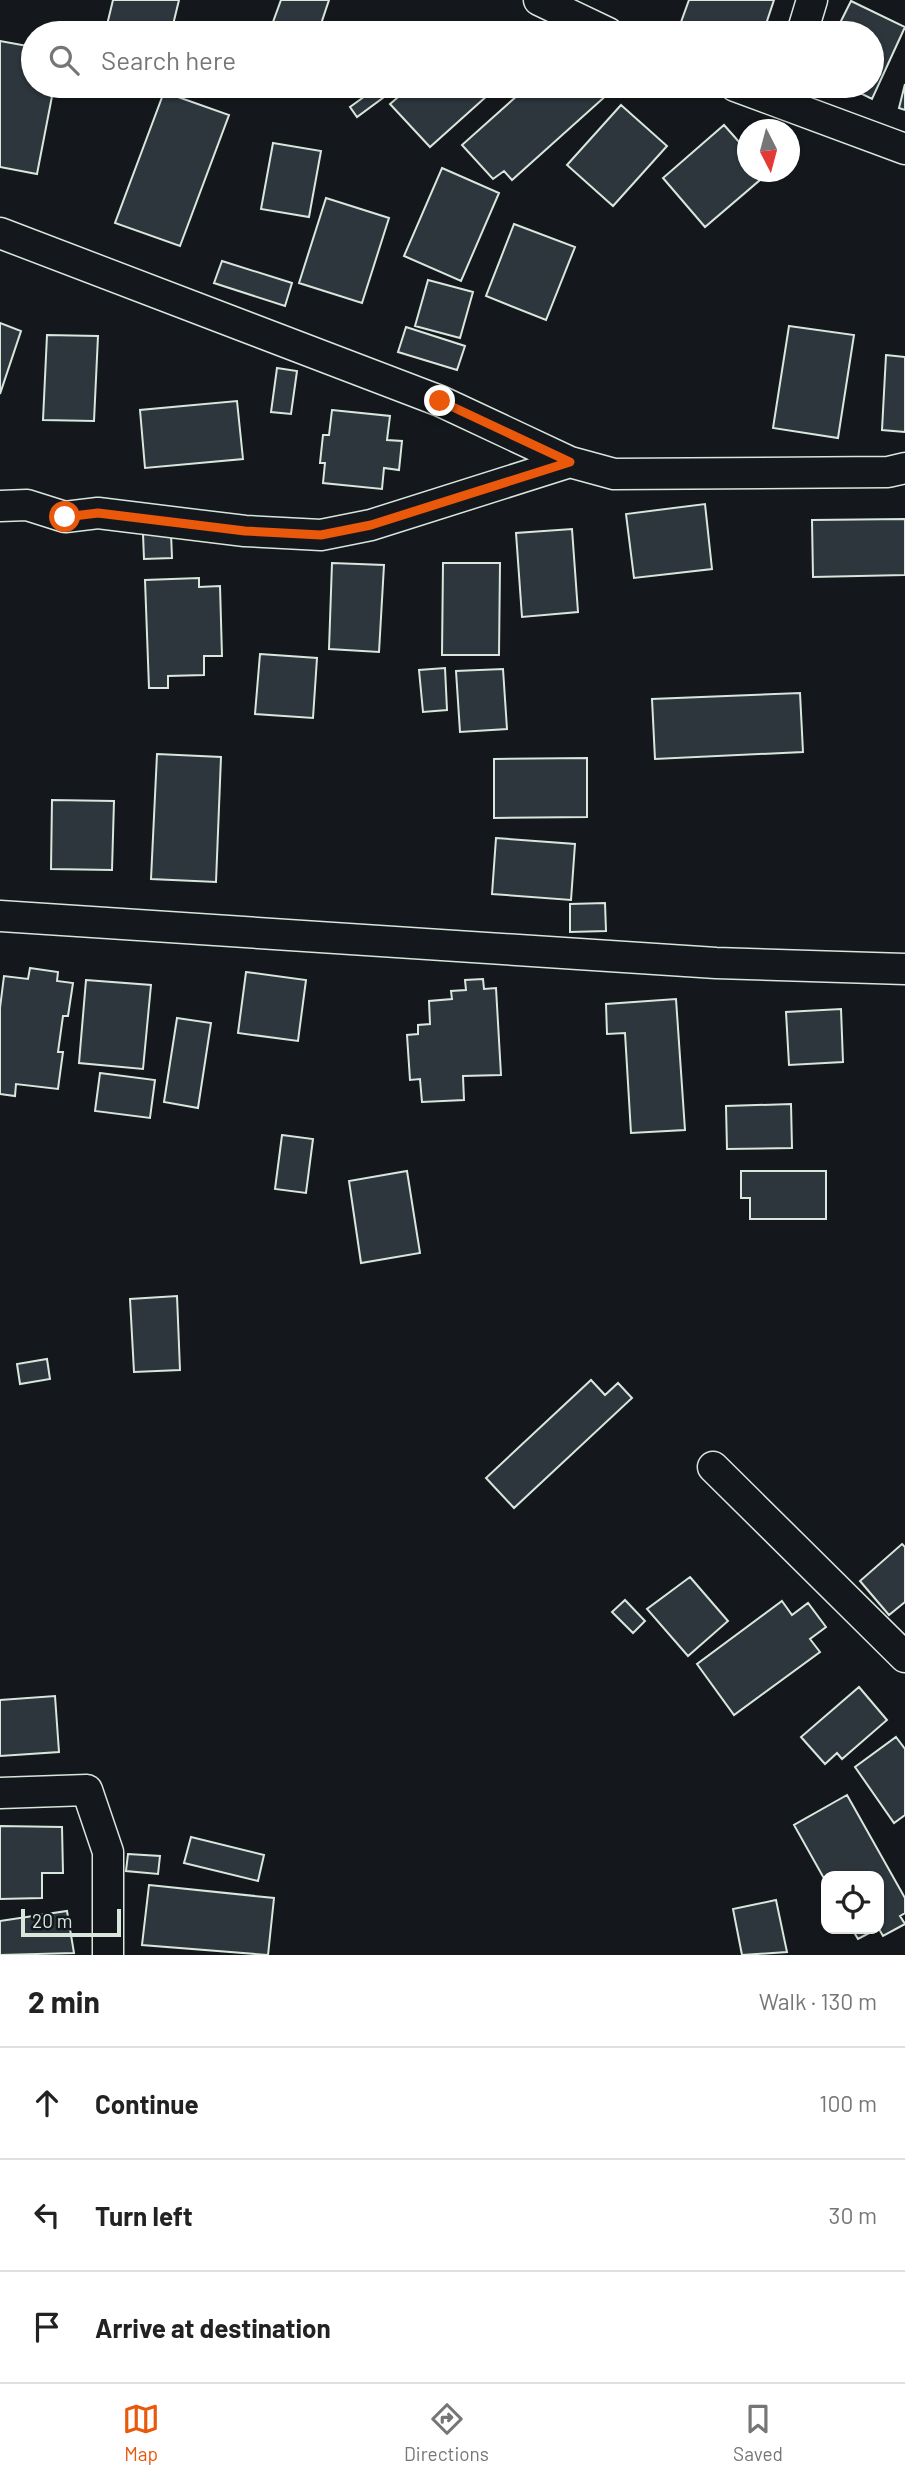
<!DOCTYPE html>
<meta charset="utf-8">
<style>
:root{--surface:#fff;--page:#f6f6f6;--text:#222;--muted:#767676;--line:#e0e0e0;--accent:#ea580c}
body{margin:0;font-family:Barlow,sans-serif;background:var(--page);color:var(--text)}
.controls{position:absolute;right:21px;bottom:21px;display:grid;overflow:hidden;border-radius:14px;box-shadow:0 2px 5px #0004}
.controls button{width:63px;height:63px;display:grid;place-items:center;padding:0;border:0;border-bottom:2px solid var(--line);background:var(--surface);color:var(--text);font:35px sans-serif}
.compass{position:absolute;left:737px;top:119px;width:63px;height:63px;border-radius:50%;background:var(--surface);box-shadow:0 2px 5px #0004;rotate:174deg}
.scale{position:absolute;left:21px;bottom:18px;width:100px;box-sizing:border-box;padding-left:7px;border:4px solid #d8e6dc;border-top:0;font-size:19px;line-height:24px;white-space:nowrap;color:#d8e6dc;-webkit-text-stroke:5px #14181c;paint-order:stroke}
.stop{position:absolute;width:21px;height:21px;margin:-16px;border:5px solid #ea580c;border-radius:50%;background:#fff}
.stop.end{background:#ea580c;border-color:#fff;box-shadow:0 2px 7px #0008}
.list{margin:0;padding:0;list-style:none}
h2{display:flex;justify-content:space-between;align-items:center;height:91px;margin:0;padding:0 28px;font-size:30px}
h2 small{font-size:23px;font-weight:400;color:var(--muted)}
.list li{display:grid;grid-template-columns:46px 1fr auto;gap:21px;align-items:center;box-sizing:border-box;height:112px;padding:0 28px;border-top:2px solid var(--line)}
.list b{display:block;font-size:26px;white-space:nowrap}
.list em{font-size:23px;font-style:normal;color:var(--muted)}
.icon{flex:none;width:38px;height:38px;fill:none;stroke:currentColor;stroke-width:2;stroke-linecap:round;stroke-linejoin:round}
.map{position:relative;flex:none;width:905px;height:1955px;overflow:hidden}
.search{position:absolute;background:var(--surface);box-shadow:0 2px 5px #0004;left:21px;right:21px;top:21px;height:77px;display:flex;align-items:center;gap:18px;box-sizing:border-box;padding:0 24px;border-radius:38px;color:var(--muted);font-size:26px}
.sheet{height:427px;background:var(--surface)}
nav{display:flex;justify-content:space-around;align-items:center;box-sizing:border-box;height:98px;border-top:2px solid var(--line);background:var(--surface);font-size:19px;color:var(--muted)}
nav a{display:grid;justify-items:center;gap:4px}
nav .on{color:var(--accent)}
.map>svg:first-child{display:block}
.building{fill:#2c363c;stroke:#d8e6dc;stroke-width:2}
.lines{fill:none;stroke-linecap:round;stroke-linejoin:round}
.minor-casing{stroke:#d8e6dc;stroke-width:33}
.minor{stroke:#14181c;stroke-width:30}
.route{stroke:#ea580c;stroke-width:9}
</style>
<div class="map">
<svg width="905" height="1955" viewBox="0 0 905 1955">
<rect width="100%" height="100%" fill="#14181c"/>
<path class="building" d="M113,0H179L171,33H127L106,29Z
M281,0H329L318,33H269Z
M689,0H774L763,33H715L681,22Z
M851,1L905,27L872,99L846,86H872V33H835Z
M0,41L33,47V86H54L37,174L0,167Z
M905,84V110L899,108Z
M379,86H399L357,117L350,107Z
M411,86H498L430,147L390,104Z
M528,86H602L609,93L512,180L504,171L493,179L462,145Z
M164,92L229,115L180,246L115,223Z
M621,105L667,146L613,206L567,165Z
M724,125L748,152V172L767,174L705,227L663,178Z
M273,143L321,151L309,217L261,209Z
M442,168L499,193L461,281L404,256Z
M326,198L389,218L362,303L299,283Z
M514,224L575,247L546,320L486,296Z
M222,261L292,283L285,306L214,283Z
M428,280L473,292L460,338L415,326Z
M0,323L21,331L0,394Z
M789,326L854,335L838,438L773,428Z
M406,327L465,346L457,370L398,352Z
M47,335L98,336L94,421L43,420Z
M886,355L905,357V432L882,430Z
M277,368L297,371L291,414L271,412Z
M237,401L243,459L145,468L140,410Z
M332,410L390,416L387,440L402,441L399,470L384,468L382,489L323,483L325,463H320L323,435H329Z
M705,504L712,569L634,578L626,514Z
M905,519V575L813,577L812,520Z
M572,529L578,612L522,617L516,533Z
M171,533L172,558L144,559L143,534Z
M332,563L384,565L379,652L329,649Z
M443,563H500L499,655H442Z
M199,578V587L220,586L222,656H204V675L168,676V688H149L145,580Z
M260,654L317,658L313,718L255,714Z
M445,668L447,710L423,712L419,670Z
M503,669L507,729L460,732L456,671Z
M800,693L803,752L655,759L652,699Z
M157,754L221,757L216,882L151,879Z
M587,758V817L494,818V759Z
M52,800L114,801L112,870L51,869Z
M496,838L575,844L571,900L492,894Z
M605,903L606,931L570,932V904Z
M30,968L58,972L57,981L73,983L68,1016H63L58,1052H63L58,1089L16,1084L15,1096L0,1094V1008L4,976L28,979Z
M246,972L306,980L298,1041L238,1033Z
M483,979L484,989L496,988L501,1075L463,1076L464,1100L422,1102L420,1079L410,1080L407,1035L418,1034V1025L430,1024L429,1001L452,999L451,991L466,990L465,980Z
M86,980L151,985L143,1069L79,1063Z
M676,999L685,1130L631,1133L625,1033L607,1034L606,1004Z
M841,1009L843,1062L789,1065L786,1012Z
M177,1018L211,1023L198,1108L164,1102Z
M100,1073L155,1080L150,1118L95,1111Z
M791,1104L792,1148L727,1149L726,1106Z
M282,1135L313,1139L306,1193L275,1189Z
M407,1171L420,1253L361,1263L349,1181Z
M741,1171H826V1219H750V1198H741Z
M177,1296L180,1370L134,1372L130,1299Z
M47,1359L50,1379L20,1384L17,1364Z
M591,1380L605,1395L618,1383L632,1398L514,1508L486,1478Z
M902,1544L905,1547V1602L889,1615L860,1581Z
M690,1577L728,1621L688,1656L647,1609Z
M625,1600L645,1621L633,1633L612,1612Z
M782,1601L792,1615L808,1603L826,1627L810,1639L820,1652L734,1715L697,1664Z
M859,1687L887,1720L842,1759L837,1753L825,1764L801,1737Z
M55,1696L59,1752L0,1756V1700Z
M896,1737L905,1749V1815L894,1823L855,1767Z
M847,1795L905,1898V1913L900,1916L905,1924L883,1936L879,1929V1876H826V1882L794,1825Z
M0,1826L62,1827L63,1873H42V1898L0,1899Z
M191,1837L264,1855L258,1881L184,1863Z
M128,1854L160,1856L158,1874L126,1871Z
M149,1885L274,1898L268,1955L142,1945Z
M776,1900L787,1952L742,1955L733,1909Z
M67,1911L74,1953L0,1955V1921Z
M852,1929H877L858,1939Z"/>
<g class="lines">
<g class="minor-casing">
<path id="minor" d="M539,0L608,33
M802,33L812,0
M735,86L905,149
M0,233L440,401L570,462L614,474L888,472L905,468
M0,506L27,505L65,517L98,513L245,531L321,535L371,525L570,462
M0,916L716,963L905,969
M713,1467L905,1657
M0,1793L87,1790L108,1852V1955"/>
</g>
<use href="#minor" class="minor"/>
</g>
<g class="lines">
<path class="route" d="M65,517L98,513L245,531L321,535L371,525L570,462L440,401"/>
</g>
</svg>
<div class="controls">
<button><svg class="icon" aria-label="locate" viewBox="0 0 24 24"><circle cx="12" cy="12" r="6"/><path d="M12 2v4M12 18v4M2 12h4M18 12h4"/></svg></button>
</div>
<svg class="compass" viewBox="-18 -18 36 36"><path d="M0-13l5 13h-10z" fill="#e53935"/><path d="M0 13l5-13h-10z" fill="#767676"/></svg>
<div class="scale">20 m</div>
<div class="stop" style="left:65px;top:517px"></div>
<div class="stop end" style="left:440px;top:401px"></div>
<div class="search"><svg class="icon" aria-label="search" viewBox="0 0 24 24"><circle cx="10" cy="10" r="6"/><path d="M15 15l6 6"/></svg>Search here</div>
</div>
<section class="sheet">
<h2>2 min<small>Walk · 130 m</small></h2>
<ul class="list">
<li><svg class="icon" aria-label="ahead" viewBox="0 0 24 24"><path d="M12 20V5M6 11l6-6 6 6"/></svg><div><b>Continue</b></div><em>100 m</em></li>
<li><svg class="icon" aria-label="left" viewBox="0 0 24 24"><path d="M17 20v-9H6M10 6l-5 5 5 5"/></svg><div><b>Turn left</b></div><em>30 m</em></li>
<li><svg class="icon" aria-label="arrive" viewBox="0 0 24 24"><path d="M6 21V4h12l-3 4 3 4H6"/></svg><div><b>Arrive at destination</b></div></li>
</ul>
</section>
<nav>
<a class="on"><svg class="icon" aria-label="map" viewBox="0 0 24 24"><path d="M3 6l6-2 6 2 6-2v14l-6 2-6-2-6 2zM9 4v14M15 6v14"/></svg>Map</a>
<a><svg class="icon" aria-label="directions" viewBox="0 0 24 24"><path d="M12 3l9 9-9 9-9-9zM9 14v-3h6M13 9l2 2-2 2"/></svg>Directions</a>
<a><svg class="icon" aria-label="saved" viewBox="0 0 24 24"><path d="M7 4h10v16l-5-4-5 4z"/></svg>Saved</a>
</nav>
